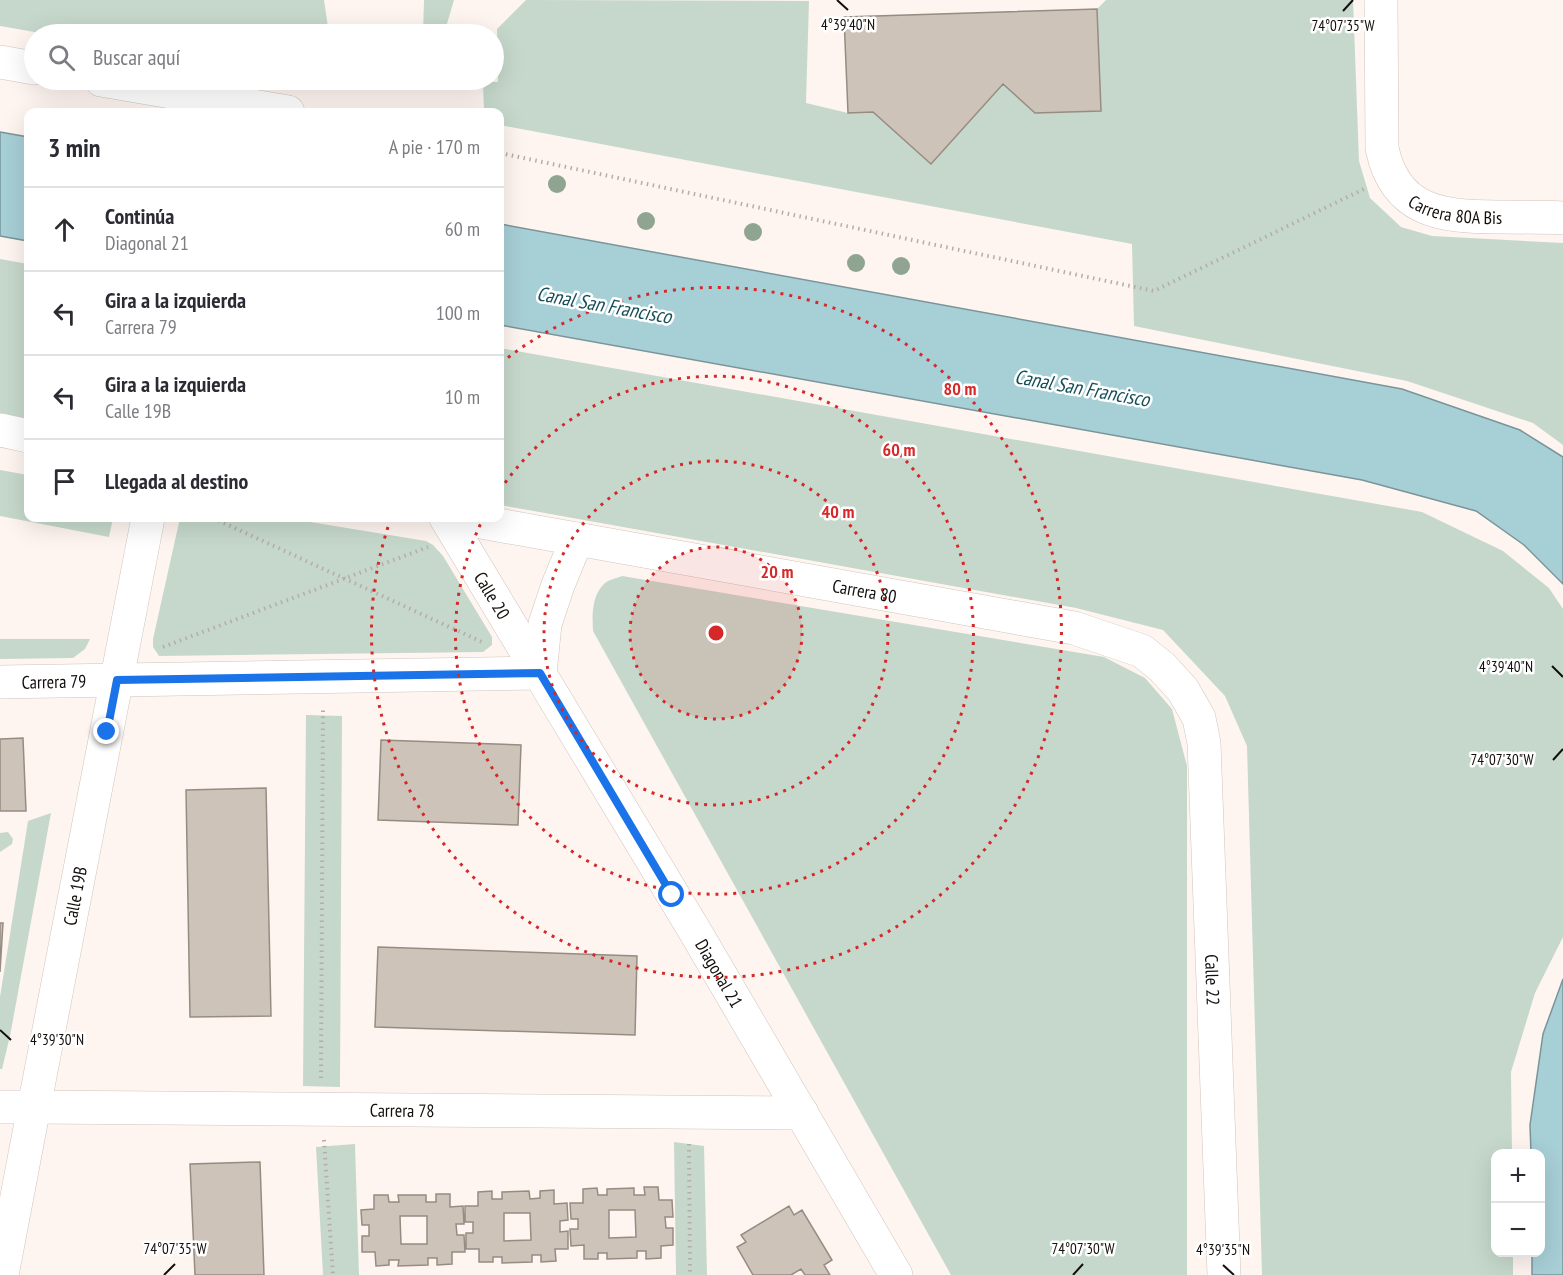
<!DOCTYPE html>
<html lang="es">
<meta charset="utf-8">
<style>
:root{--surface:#fff;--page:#f7f7f7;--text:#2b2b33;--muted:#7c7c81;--line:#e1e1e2}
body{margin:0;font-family:"PT Sans Narrow",sans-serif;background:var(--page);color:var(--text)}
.controls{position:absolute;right:18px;bottom:18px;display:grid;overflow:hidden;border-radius:12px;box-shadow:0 6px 24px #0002}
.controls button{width:54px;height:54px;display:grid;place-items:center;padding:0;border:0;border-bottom:2px solid var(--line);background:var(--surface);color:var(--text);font:30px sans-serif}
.stop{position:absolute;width:18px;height:18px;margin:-14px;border:4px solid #1a73e8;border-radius:50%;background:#fff}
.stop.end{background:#1a73e8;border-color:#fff;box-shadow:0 2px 6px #0008}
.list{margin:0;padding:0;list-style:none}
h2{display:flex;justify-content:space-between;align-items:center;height:78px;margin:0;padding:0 24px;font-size:26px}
h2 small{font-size:20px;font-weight:400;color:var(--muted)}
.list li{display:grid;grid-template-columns:39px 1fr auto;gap:18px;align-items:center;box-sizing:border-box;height:84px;padding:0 24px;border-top:2px solid var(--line)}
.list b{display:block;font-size:22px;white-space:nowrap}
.list p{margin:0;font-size:20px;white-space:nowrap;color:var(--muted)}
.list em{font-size:20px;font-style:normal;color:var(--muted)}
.icon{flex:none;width:33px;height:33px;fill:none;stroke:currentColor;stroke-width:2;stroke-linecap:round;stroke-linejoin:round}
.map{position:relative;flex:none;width:1563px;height:1275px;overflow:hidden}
.search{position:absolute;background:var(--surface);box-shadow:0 6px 24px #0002;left:24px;top:24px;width:480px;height:66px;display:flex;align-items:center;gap:15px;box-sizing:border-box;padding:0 21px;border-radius:33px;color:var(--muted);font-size:22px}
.panel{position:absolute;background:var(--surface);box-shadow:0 6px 24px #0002;left:24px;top:108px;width:480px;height:414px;border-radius:12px}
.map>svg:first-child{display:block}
.green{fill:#c6d8cb}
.water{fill:#a7cfd6;stroke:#7a9599;stroke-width:1.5}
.building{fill:#cec3b9;stroke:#968c82;stroke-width:1.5;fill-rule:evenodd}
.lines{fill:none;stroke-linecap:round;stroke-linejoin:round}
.minor-casing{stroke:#d1c4bc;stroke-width:34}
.tertiary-casing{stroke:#d1c4bc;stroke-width:34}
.path{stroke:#b4ada9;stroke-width:4;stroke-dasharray:1.5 4.5;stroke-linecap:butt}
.minor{stroke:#fff;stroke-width:33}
.tertiary{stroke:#fff;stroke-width:33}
.tree{fill:#8fa591}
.route{stroke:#1a73e8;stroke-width:8}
.ticks{fill:none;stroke:#120e0b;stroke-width:2}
.ring{fill:none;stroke:#d62828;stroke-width:3;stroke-dasharray:3 6}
.labels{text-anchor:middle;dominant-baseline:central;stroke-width:5;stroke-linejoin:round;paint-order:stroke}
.street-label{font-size:18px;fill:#120e0b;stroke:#fff}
.water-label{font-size:20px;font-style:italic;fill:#164f57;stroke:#fff}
.ticks-label{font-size:15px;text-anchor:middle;fill:#120e0b;stroke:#fff;stroke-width:5;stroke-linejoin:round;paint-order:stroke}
.centre{fill:#d62828;stroke:#fff;stroke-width:3}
.ring-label{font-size:18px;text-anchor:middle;font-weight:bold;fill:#d62828;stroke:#fff;stroke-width:5;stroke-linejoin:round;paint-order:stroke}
</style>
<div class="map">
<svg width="1563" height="1275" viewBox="0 0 1563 1275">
<rect width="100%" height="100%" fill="#fef5f0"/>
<path class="green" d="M0,0H324L329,34H46L0,26Z
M424,0H454L444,34H423Z
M526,0L809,1L806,103L848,113L873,112L931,164L1003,84L1035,113L1101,111L1097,9L1106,0H1353L1359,161L1370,198L1401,227L1432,236L1563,243V445L1533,423L1407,381L1134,326L1132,244L500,125V112H484L483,82H498L497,29Z
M297,80H352L349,89Z
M0,259L28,264V420L0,415Z
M500,348L1422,512L1503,551L1549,588L1563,609V937L1535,993L1511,1072L1512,1153L1496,1154V1252L1513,1253V1275H1262L1247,746L1225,696L1163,630L1076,608L500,505Z
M0,470L28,475V518H113L109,537L0,516Z
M180,518H286L426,541L433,545L443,556L492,637V645L483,652L159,656L153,647V639Z
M622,576L1104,657L1145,678L1172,709L1187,766V1275H951L593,631C592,614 592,591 608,581C612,579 618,578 622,576Z
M0,639H90L85,649L73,658L0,659Z
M306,715L342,716L340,1087L303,1086Z
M51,813L10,1036L2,1069H0V997L28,821Z
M8,832L13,839L12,844L0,852V833Z
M674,1142L704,1146L707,1275H676Z
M355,1144L359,1275H323L316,1147Z"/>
<path class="water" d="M0,132L28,137V241L0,236Z
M500,224L1402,389L1520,430L1563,457V584L1524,545L1476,511L1362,480L500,325Z
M1563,979V1275H1532V1253L1540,1252V1154L1531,1153L1530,1125L1543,1034Z"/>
<path class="building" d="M1097,9L1101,111L1035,113L1003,84L931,164L873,112L848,113L844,17Z
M23,738L26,811H0V739Z
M381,740L521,745L518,825L378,820Z
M266,788L271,1016L190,1017L186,790Z
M0,923H3L0,972Z
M378,947L637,956L635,1035L375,1027Z
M260,1162L264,1275H195L190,1164Z
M644,1187H658L659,1200H672L673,1217H665L666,1228H673V1245L661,1246V1258L646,1259V1251H637V1258L607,1259V1253H598V1259H584V1245L571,1246L570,1229H578V1219H571L570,1203H583V1189L597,1188L598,1195H607V1189L634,1188V1195H645ZM609,1210H635L636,1237L609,1238Z
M554,1190V1204L567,1203L568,1220L560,1221V1232L568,1231V1249H555L556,1261L541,1262V1255H532V1262L502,1263V1257H493V1262H479V1249H466V1233H473V1222H465V1206H478V1192L492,1191V1199H502V1192L529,1191L530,1199L540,1198V1191ZM504,1213H530L531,1240L504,1241Z
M436,1194H450V1207L463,1206L464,1224H456L457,1235H464L465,1252H452V1264L437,1265V1258H428V1265L398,1266L399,1260H389V1265L376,1266L375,1252H362V1236H369V1225H362L361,1210L374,1209V1195H388L389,1202H399L398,1195H426V1202H436ZM400,1216H427V1244H401Z
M789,1206L794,1215L802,1210L832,1260L824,1265L830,1275H805L801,1269L791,1275H753L737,1247L746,1242L741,1235Z"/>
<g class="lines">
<g class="minor-casing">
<g id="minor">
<path d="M0,62L34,68"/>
<path d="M101,80L288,112"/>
<path d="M0,430L28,436"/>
<path id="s1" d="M148,518L34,1107L802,1113"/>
<path id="s2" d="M446,518L696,933L896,1275"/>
<path id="s3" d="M459,518L1074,628L1142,651L1162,667L1183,690L1199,718L1204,743L1224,1275"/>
<path d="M540,673L545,624L558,585L577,539"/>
<path id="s4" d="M0,682L540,673"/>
</g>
</g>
<g class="tertiary-casing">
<g id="tertiary">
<path id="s5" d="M1381,0L1382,148C1395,212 1442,217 1497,217C1519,217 1541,217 1563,218"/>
<path d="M0,1107H34L2,1275"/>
</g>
</g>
<path class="path" d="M500,153L1154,291L1364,189
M213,518L482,642
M163,647L428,547
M321,1078L323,708
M324,1140L333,1275
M689,1144L690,1275"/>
<use href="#minor" class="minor"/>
<use href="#tertiary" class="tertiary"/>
</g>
<g class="tree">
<circle cx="557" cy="184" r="9"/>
<circle cx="646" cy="221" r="9"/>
<circle cx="753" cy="232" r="9"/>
<circle cx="856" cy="263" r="9"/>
<circle cx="901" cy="266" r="9"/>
</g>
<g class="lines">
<path class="route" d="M107,732L117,680L540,673L672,895"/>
</g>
<path class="ticks" d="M837,0L848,10M1343,11L1353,0M1552,666L1563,677M1553,760L1563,749M0,1030L11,1040M1223,1265L1234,1275M164,1275L175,1264M1073,1275L1083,1264"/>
<circle cx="716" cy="633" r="86" fill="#d62828" fill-opacity=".12"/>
<g class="ring">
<circle cx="716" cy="633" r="86"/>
<circle cx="716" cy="633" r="172"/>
<path d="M500 490A259 259 0 1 1 483 519"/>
<path d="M501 363A345 345 0 1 1 391 518"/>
</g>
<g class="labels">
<g class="street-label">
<text stroke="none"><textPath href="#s5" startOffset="255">Carrera 80A Bis</textPath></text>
<text stroke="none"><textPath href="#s3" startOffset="412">Carrera 80</textPath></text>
<text stroke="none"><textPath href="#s2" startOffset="90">Calle 20</textPath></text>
<text stroke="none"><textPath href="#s4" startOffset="54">Carrera 79</textPath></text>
<text transform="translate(75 896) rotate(-79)">Calle 19B</text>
<text stroke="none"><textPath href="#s2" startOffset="531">Diagonal 21</textPath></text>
<text stroke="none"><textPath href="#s3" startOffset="1048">Calle 22</textPath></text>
<text stroke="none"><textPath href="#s1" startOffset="968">Carrera 78</textPath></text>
</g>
<g class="water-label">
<text transform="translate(604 305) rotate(10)">Canal San Francisco</text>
<text transform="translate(1082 388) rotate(10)">Canal San Francisco</text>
</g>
</g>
<g class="ticks-label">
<text x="848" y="30">4°39'40"N</text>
<text x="1343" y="31">74°07'35"W</text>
<text x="1506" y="672">4°39'40"N</text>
<text x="1502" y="765">74°07'30"W</text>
<text x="57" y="1045">4°39'30"N</text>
<text x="175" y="1254">74°07'35"W</text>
<text x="1083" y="1254">74°07'30"W</text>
<text x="1223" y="1255">4°39'35"N</text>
</g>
<circle cx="716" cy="633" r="9" class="centre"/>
<g class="ring-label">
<text x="960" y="395">80 m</text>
<text x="899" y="456">60 m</text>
<text x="838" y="518">40 m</text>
<text x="777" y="578">20 m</text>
</g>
</svg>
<div class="controls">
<button>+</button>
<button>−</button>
</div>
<div class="stop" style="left:672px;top:895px"></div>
<div class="stop end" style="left:107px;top:732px"></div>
<div class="search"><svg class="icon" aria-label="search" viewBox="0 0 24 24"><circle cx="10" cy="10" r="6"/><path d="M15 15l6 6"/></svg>Buscar aquí</div>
<section class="panel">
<h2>3 min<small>A pie · 170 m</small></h2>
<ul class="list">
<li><svg class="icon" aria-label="ahead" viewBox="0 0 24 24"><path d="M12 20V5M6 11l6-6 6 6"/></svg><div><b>Continúa</b><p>Diagonal 21</p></div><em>60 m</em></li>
<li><svg class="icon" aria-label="left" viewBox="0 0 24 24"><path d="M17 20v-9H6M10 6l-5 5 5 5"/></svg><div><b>Gira a la izquierda</b><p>Carrera 79</p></div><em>100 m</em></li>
<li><svg class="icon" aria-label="left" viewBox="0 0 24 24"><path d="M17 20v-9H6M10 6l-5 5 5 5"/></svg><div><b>Gira a la izquierda</b><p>Calle 19B</p></div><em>10 m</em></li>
<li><svg class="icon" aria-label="arrive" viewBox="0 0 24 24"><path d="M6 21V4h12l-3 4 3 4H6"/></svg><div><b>Llegada al destino</b></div></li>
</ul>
</section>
</div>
